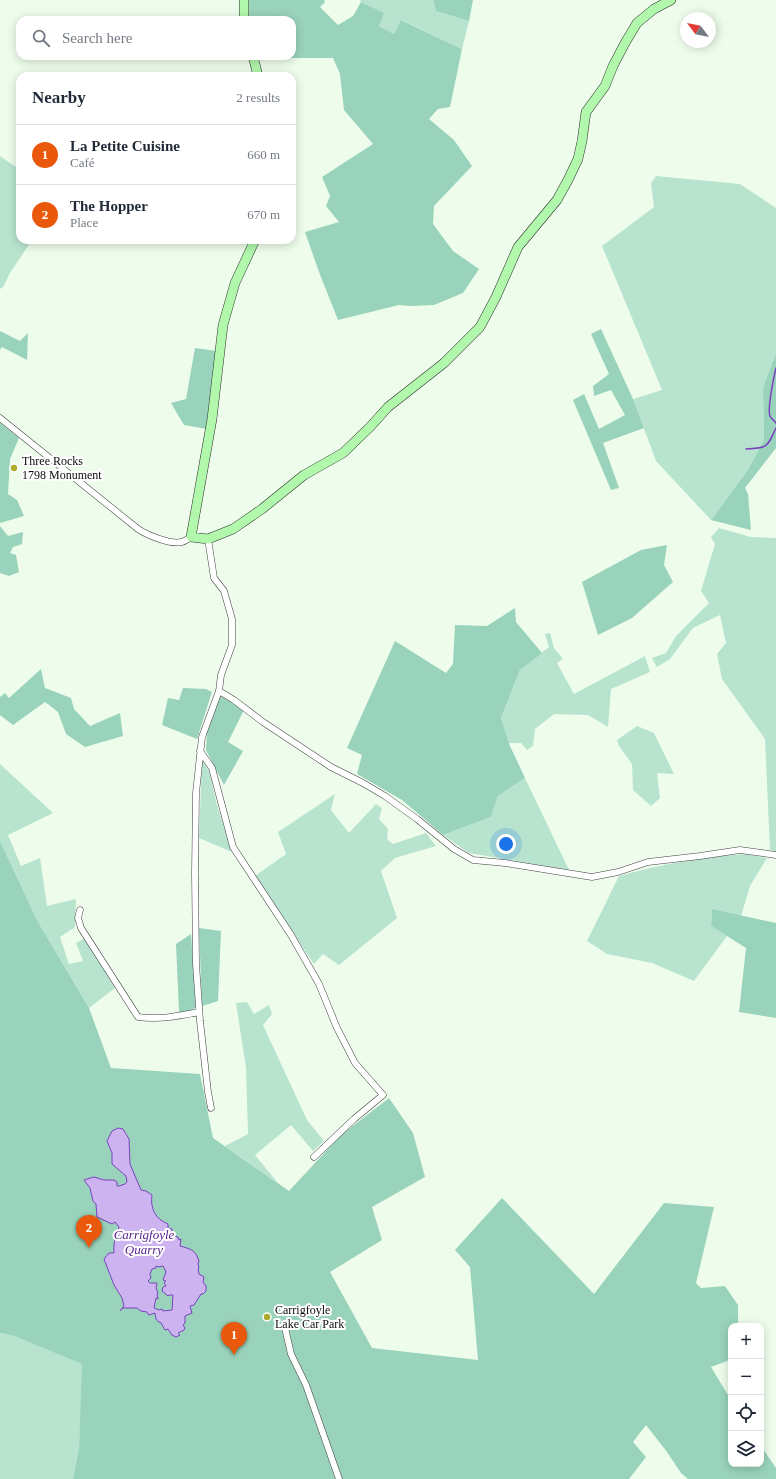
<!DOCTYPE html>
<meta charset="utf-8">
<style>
:root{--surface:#fff;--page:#f2f2f3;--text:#1f2937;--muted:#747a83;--line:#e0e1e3;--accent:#ea580c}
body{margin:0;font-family:Georgia,serif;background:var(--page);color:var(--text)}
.controls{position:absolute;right:12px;bottom:12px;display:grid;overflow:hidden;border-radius:8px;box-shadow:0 2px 10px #0003}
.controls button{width:36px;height:36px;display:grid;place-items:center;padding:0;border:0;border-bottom:1px solid var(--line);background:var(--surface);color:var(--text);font:20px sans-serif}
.compass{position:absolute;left:680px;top:12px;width:36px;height:36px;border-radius:50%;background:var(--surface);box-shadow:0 2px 10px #0003;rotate:302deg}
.you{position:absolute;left:506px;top:844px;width:14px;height:14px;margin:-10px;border:3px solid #fff;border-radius:50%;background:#1a73e8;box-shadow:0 0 0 6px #1a73e833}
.badge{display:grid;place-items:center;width:26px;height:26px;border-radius:50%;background:var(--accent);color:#fff;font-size:13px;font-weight:700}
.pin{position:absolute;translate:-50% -33px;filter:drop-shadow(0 1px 2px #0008)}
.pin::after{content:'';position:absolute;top:21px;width:14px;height:12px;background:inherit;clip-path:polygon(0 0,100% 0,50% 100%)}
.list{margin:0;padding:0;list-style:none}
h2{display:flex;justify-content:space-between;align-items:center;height:52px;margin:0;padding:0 16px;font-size:17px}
h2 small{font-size:13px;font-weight:400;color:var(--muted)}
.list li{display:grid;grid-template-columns:26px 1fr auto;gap:12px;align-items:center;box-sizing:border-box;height:60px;padding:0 16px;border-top:1px solid var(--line)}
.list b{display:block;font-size:15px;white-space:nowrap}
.list p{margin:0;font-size:13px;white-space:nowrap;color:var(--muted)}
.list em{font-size:13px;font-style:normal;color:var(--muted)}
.icon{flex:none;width:22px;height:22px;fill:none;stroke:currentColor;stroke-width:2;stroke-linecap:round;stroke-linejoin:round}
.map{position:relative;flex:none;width:776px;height:1479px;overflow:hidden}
.search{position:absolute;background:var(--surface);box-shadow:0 2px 10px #0003;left:16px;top:16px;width:280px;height:44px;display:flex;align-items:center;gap:10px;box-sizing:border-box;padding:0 14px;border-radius:12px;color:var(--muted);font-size:15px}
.panel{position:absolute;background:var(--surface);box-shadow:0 2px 10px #0003;left:16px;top:72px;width:280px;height:172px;border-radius:12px}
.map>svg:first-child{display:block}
.green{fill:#b8e4cf}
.forest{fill:#99d3bb}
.water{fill:#cdb4f0;stroke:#7942c0;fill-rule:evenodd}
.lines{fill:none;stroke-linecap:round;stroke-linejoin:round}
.stream{stroke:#7942c0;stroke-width:1.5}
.street-casing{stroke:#3e3e3e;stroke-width:7}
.secondary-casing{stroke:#2d2d2d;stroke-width:10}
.street{stroke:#fff;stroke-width:6}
.secondary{stroke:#b1f7ac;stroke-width:9}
.poi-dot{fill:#adac31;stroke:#fff;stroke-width:1.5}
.labels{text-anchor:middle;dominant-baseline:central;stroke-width:4;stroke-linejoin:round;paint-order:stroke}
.poi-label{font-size:12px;fill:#0b0b0b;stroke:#fff;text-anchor:start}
.water-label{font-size:13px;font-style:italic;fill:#562190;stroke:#fff}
</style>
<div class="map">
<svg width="776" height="1479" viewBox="0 0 776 1479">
<rect width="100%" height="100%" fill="#eefdeb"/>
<path class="green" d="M360,0H433L436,11L469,21L462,49L402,20L394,34L379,26L383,13L361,2Z
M0,156L20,170V240H32L10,273L3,287L0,289Z
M656,176L740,184L776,208V353L763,388L764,440L747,471L711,520L656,461L633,399L662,390L602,246L654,207L651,183Z
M719,528L751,537L776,538V852L770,850L765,739L722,679L717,654L726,643L720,615L693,628L670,659L657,667L652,658L666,653L676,636L709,603L701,591L715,544L711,537Z
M550,633L554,648L563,659L557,663L574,694L645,656L650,672L611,689L608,727L588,715L554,714L535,729L533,746L527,750L521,743H509L501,718L520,670L549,647L545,634Z
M637,726L654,733L674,774L657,773L660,798L651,806L633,790L632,764L619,746L617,740Z
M202,760L209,771L217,805L232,852L199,838Z
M0,764L53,813L8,835L21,866L40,858L47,906L76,899L75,927L60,937L69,964L83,961L76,943L85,938L115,988L89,1008L38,922L0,841Z
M525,778L569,870L469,853L443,835L491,817L498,796Z
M335,794L331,810L349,833L376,804L382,808L379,819L388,829L387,839L393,844L426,833L436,846L395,858L381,871L397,918L339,965L323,954L314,964L255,876L286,854L278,832Z
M746,854L767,858L750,886L741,916L712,909L711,926L727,936L694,981L652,963L607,954L587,941L619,876C661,864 703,857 746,854Z
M247,1002L254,1014L269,1005L272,1014L263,1025L307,1120L324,1141L313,1151L291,1125L255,1155L278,1183L225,1146L248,1134L246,1068L236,1003Z
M0,1333L14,1336L83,1364L79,1448L73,1479H0Z"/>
<path class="forest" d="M249,0H324L325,2L320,7L338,25L353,16L361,2L384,13L379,26L394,34L401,20L462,49L450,107L438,109L429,119L454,140L472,166L434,206L433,224L453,251L479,269L463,293L434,305L410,306L399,305L338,320L319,272L305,232L339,222L326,206L330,196L322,177L373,144L344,110L340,74L333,58H260L259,56H292V20H250L248,13Z
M433,0H473L469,21L436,11Z
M601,329L633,399L644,428L603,443L619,488L611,490L573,400L584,394L599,429L625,415L611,390L594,396L593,386L609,374L591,334Z
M0,331L20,341L28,333L27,360L2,347L0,350Z
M195,348L217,351L207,429L184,425L171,403L186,399Z
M776,353V448L745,488L748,494L751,530L711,520L747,471L764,440L763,388Z
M0,423L19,438L10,459L8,494L17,500L24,516L0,523Z
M0,526L8,536L23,532L22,544L13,547L10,553L16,555L19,572L9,576L0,573Z
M667,545L664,565L673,582L632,618L598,635L582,582L641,550Z
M515,608L516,622L542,653L520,670L501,718L510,746L525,778L498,796L491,817L443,835L402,800L357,774L362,755L347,748L395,641L446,673L453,664L455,625L487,626Z
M41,669L45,688L71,698L74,709L90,726L120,713L123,736L85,747L66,734L58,712L45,702L13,725L0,715V697L5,693L9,698Z
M183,688L206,689L212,692L197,739L162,725L168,698L179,700Z
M220,696L244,710L228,742L243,751L224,785L206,750L207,732Z
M0,841L38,922L89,1008L111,1068L200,1074L213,1138L289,1191L341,1135L389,1098L413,1133L425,1177L372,1207L382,1240L330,1272L372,1348L478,1360L470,1267L455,1250L502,1198L594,1294L664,1203L714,1207L696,1283L701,1288L725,1286L738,1305V1326H731V1356L727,1361L711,1367L731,1400V1464H761V1446L776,1468V1479H688L681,1473L667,1452L646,1425L633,1442L646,1457L629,1479H73L79,1448L82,1364L14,1336L0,1333Z
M712,909L776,923V1018L739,1012L746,948L711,926Z
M199,928L221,931L218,1001L202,1006Z
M191,934L196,1007L188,1012H179L176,944Z"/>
<path class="water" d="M118,1128L123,1129L129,1139L130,1164L141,1190L146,1191L152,1195C150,1208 155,1219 168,1224V1228L172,1229V1234L173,1236L178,1237L179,1240L181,1239L180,1246C190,1249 195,1249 199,1261L198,1263L199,1268L198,1269L199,1274L204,1277L203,1282L206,1286V1291L203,1294H201L194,1305L190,1306L192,1313L185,1316V1323L183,1325L185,1328L184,1330L178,1333L180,1335L176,1337L172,1335L168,1329L165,1330L161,1323C155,1320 156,1319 155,1313L149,1315L147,1312L141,1311L137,1308H123L120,1311L124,1306L122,1298L114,1285L104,1259L109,1253H114C113,1243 116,1236 119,1227L115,1222L112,1224L97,1217L96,1204L93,1201L90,1188L84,1180L94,1177L104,1180H114L117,1182V1186H119L125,1184L127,1182L126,1176L112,1164V1153L107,1141L112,1131ZM156,1266L158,1267L163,1266L166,1272L163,1280L166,1281L164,1283L166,1286L163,1287L162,1291L168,1296L169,1295H173L172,1310L163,1311L162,1309L159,1310L154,1308L156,1298L158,1299L157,1294L158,1293L156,1288L157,1283H150L148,1281L151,1278L150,1274L152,1269L156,1268Z"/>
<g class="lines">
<path class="stream" d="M776,368C774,376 767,410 770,416C771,419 774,420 776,423
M746,449C767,448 767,448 776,428"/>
<g class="street-casing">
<path id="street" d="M0,418L138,529C147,535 171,545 182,542C185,541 188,539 191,537
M208,539L214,578L224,591L232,619V645L221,675L219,691L202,737L196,793L195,873L196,964L200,1021L208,1092L211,1108
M219,691L234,700L263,722L331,767L363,783L385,796L417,819L454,849L473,860L505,863L592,877L618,872L648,862L700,856L740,850L776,855
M200,751L212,768L233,847L291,935L319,984L337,1028L355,1063L383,1095L354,1119L314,1157
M80,910L78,918L81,928L138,1017C159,1020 179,1016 199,1012
M285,1328L291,1354L306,1385L339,1479"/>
</g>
<g class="secondary-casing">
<path id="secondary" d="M244,0V20
M253,56L258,76
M255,240L235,283L223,325L212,419L191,537L208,539L233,529L262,509L304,475L343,453L370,427L388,407L444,363L480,327L496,297L518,247L557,200L568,180L578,159L582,141L586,112L605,86L613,66L625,43L637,23L654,9L671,0"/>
</g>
<use href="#street" class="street"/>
<use href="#secondary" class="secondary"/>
</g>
<g class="poi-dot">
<circle cx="14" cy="468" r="4"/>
<circle cx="267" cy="1317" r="4"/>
</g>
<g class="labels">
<g class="poi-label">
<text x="22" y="461">Three Rocks<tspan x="22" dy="14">1798 Monument</tspan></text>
<text x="275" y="1310">Carrigfoyle<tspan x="275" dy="14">Lake Car Park</tspan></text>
</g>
<g class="water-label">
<text x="144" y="1234">Carrigfoyle<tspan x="144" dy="15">Quarry</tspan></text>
</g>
</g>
</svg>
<div class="controls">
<button>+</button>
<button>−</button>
<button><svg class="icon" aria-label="locate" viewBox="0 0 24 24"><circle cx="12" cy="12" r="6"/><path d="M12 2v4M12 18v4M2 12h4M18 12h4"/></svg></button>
<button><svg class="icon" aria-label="layers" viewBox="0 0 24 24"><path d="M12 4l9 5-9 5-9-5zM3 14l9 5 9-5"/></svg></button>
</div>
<svg class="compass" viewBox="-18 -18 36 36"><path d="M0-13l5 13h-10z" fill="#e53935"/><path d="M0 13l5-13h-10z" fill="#747a83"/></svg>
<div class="you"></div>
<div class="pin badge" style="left:234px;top:1355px">1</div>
<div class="pin badge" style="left:89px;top:1248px">2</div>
<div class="search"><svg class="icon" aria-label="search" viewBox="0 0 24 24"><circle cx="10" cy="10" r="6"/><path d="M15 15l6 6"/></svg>Search here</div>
<section class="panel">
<h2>Nearby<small>2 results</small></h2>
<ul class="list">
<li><span class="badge">1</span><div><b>La Petite Cuisine</b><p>Café</p></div><em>660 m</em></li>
<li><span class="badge">2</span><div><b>The Hopper</b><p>Place</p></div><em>670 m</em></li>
</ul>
</section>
</div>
